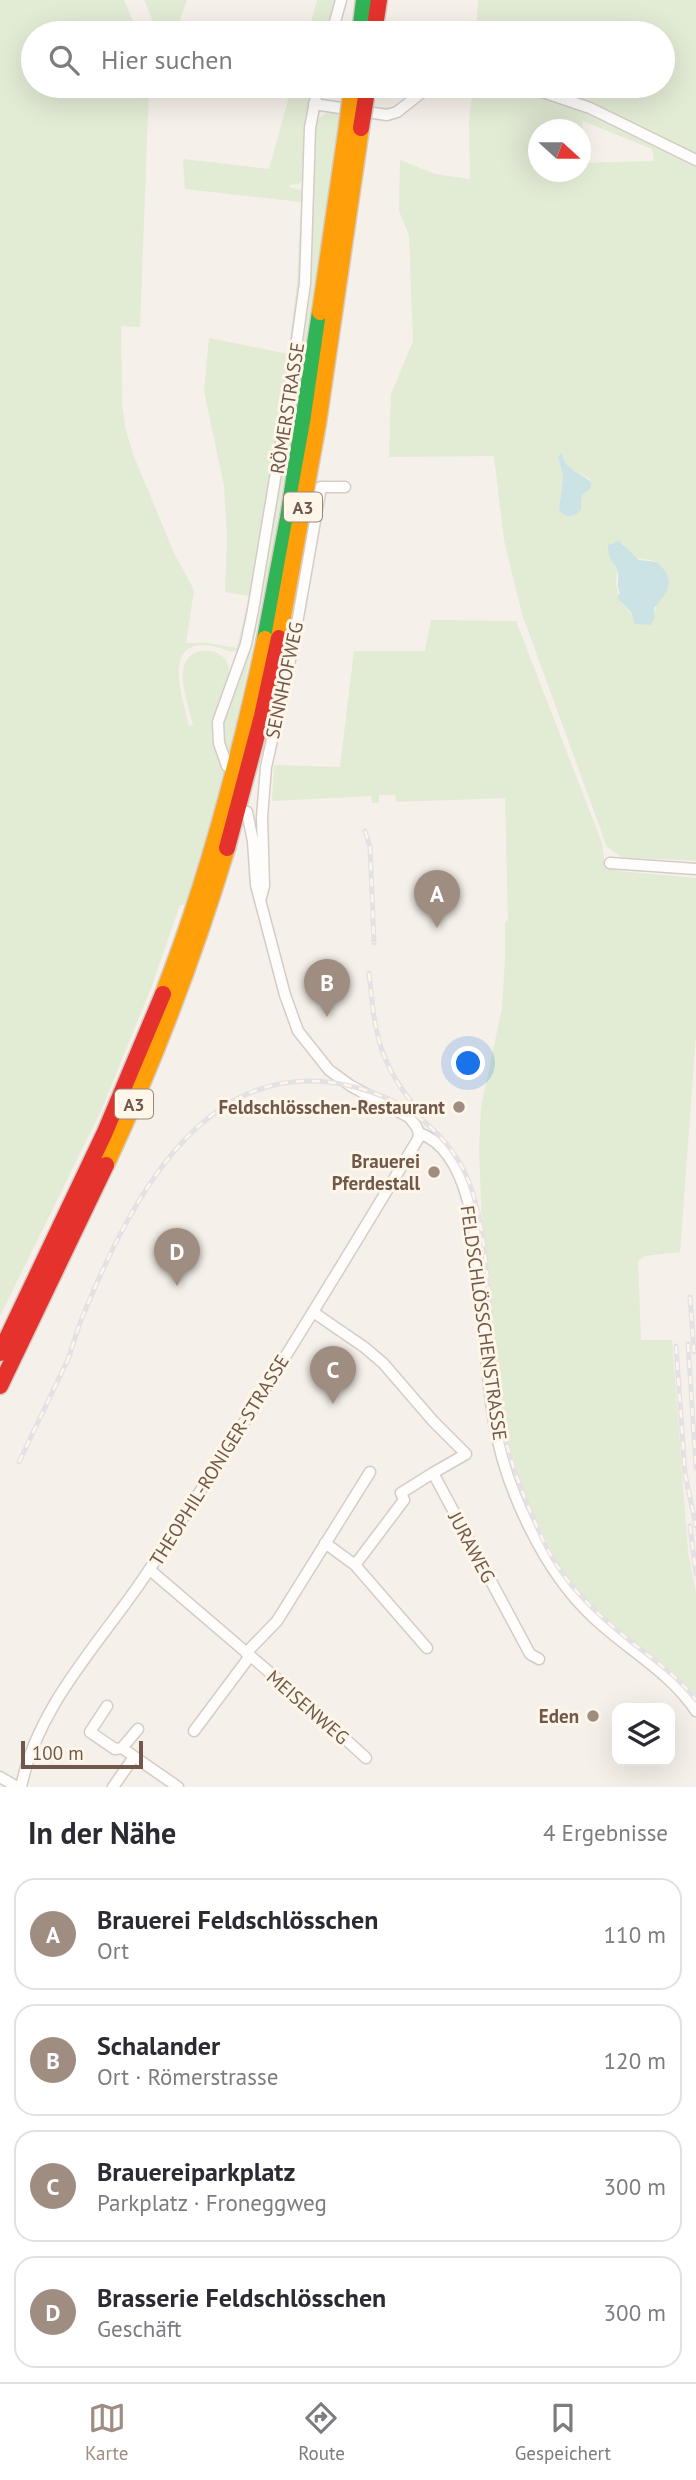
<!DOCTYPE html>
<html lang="de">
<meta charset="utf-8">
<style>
:root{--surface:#fff;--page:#f2f2f3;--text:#2b2b33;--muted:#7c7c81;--line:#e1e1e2;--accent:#9f8d82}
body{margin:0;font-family:"PT Sans",sans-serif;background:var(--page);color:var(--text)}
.controls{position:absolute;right:21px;bottom:21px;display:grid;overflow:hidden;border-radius:14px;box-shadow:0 7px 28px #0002}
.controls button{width:63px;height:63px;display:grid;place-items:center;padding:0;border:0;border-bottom:2px solid var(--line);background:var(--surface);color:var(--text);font:35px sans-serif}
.compass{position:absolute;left:528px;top:119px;width:63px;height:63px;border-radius:50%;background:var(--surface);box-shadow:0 7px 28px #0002;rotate:111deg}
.scale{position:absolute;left:21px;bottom:18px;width:122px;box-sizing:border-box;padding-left:7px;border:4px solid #71584b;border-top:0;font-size:19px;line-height:24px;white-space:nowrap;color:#71584b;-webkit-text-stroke:5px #fef6e9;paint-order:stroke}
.you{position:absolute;left:469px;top:1064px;width:24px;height:24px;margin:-18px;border:5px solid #fff;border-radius:50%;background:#1a73e8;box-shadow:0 0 0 10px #1a73e833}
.badge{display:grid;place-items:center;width:46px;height:46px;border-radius:50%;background:var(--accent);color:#fff;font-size:23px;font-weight:700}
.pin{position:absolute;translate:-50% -58px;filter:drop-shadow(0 2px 4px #0008)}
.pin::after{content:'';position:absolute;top:37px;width:24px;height:21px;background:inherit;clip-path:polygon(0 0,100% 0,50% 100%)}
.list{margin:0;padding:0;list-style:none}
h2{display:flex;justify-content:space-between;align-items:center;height:91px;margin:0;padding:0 28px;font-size:30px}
h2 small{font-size:23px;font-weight:400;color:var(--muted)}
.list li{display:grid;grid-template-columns:46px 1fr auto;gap:21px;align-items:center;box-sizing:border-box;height:112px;margin:0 14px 14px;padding:0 14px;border:2px solid var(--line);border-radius:21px}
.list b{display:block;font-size:26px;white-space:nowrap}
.list p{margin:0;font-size:23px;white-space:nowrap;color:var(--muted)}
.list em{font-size:23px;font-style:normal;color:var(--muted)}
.icon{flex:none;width:38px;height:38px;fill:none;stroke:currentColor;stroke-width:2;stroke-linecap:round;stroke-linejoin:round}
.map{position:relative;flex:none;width:696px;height:1787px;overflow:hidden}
.search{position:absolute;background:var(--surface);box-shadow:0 7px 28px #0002;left:21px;right:21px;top:21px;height:77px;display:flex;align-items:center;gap:18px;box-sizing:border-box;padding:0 24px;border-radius:38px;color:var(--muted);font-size:26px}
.sheet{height:595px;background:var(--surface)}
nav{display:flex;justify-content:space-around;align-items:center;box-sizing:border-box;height:98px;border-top:2px solid var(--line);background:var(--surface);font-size:19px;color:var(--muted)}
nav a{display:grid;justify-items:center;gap:4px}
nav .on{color:var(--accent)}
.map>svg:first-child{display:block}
.green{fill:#e2ebd4;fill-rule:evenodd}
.water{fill:#cbe3e5}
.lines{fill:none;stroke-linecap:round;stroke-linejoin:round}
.street-casing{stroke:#d4cdc7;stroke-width:13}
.fast-casing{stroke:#d4cbc5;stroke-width:19}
.slow-casing{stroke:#d4cbc5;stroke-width:19}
.jam-casing{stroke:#d4cbc5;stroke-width:19}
.street{stroke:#fefdfc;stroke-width:10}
.fast{stroke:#30b455;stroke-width:16}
.slow{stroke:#ff9f0a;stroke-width:16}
.jam{stroke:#e5322d;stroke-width:16}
.rail-casing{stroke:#e4e1e4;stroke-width:5}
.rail{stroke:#fef6e9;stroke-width:2.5;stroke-dasharray:8;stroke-linecap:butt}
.slow-bridge-casing{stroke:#d4cbc5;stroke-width:19;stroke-linecap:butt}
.jam-bridge-casing{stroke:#d4cbc5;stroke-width:19;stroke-linecap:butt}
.slow-bridge{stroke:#ff9f0a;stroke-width:16}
.jam-bridge{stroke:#e5322d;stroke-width:16}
.poi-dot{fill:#9f8d82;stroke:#fef6e9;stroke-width:2.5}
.labels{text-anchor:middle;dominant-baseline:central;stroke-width:6;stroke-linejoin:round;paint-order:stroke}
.shield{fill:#fef6e9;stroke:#9b877a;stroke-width:2}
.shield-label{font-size:18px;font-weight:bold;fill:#71584b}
.street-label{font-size:19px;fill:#71584b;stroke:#fef6e9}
.poi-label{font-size:19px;font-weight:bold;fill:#71584b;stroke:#fef6e9;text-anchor:end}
</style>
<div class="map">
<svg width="696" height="1787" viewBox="0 0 696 1787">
<rect width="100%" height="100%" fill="#f5f0e9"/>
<path class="green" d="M0,0H124L138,33H33V86H149L140,327L121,326L122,402L125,427L133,454L174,553L194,590L186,643H207L237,648L249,596L225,592L227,538L224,486L204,391L209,338L288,354L297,284L301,202L185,189L183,159L269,169L292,86H313L305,129V175L299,184L290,185L289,187L301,190L305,198L301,284L252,597L239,650C230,654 223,648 213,646C160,636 183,699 189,726L193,725C189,704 170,663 197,652C206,649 215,651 222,656C241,670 214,710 213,731C213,747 226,763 224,777C223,789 217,802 213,813C204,844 194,875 185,905H180L151,988L101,1111L0,1316Z
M144,0H187L177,28L158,33Z
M317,0H335L327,33H308Z
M478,0H696V861L622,857L607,847L522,614L504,540L494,456L389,457L391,394L413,341L409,235L399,211L400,160L435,174L470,179L469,121L473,86H663V33H476ZM583,121L652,149L654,161L581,163L580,172H538V130H580L581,141ZM562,458L569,467L590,479L591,488L582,495V504L566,516L559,510L563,477L559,463ZM612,543H623C635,565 638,555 657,562C684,588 652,591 655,618L634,617L620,601L616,584L617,571L607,548Z
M329,112H341L273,549L229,758L221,735L225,711L253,632L310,283L313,131L319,118Z
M431,620L516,621L602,843L605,866L619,871L696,878V1035L680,1252L645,1256L638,1261L641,1340H672L688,1552L696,1592V1696L671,1670L604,1619L563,1573L528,1504L503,1426L495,1361L488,1271L483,1248L479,1150L481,1107L502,1008L505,960V923L508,919L505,798L396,802L395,795H379V803H372L371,796L272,801L274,765L340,767L354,651H425Z"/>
<path class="water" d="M562,453C564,469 580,472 591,482V488L582,495L581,510C574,517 565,519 559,510L563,477L558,457Z
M619,541L639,560L657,562C677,581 669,590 654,608L655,618L650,625L635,624L631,612L617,598L620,593C616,585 619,582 618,574C616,562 607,560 608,545Z"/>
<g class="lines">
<g class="street-casing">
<path id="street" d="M332,33L341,0
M525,86L590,108L696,160
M314,104L387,115L397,112L430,86
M227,766L219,743L218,722L246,644L253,610L291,383L305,283L310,128L318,86
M247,812L253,841L256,885L285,995L298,1031L329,1070L351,1086L409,1117L416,1126L419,1133
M610,863L696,869
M261,897L264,886L262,817L266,767L293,646L321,487H345
M419,1133C478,1153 478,1269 483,1321C486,1354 488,1388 494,1421C505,1488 544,1572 594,1618C628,1650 669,1671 696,1711
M313,1312L364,1347L383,1363L433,1421L466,1454L433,1473L530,1654L539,1659
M325,1543L355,1565L427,1648
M355,1565L404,1500L401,1493L433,1473
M150,1570L317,1713L366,1758
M246,1653L277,1621L370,1472
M107,1706L90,1732L115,1749L122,1748L138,1729
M194,1731L250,1656
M122,1748L178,1787
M0,1777L17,1787
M21,1787C38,1703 104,1639 149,1570C242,1429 331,1284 418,1139L419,1133
M113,1787L134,1757"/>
</g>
<g class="fast-casing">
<path id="fast" d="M360,33L364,0
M265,639L288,518L320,312"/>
</g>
<g class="slow-casing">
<path id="slow" d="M320,312L347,126
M279,638L318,423L361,128
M163,994C208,879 239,760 265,639
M106,1165C154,1062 194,957 227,848"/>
</g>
<g class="jam-casing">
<path id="jam" d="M374,33L379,0
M227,848L262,716L279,638
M0,1353L105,1132L163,994
M0,1386L106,1165"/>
</g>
<use href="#street" class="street"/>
<use href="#fast" class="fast"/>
<use href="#slow" class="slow"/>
<use href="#jam" class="jam"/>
<g class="rail-casing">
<path id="rail" d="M365,831L370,847L374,943
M369,973C375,1034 378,1063 419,1111
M690,1297L694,1352
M688,1344L696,1468
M676,1346L685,1474L696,1526
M66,1364C73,1347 77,1329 84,1313C133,1195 211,1042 365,1090C411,1104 451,1137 469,1182C491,1241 488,1320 495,1383C501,1440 520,1491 544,1542C564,1585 598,1615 634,1644C657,1662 678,1677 696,1700
M19,1462L70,1355
M690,1526L696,1574"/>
</g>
<use href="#rail" class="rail"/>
<g class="slow-bridge-casing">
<path id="slow-bridge" d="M347,126L351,95"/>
</g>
<g class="jam-bridge-casing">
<path id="jam-bridge" d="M361,128L366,97"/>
</g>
<use href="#slow-bridge" class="slow-bridge"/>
<use href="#jam-bridge" class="jam-bridge"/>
</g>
<g class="poi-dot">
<circle cx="459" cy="1107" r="7"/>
<circle cx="434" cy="1172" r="7"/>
<circle cx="593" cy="1716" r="7"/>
</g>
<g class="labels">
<g class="shield">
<rect x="284" y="492.5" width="38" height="29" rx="5"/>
<rect x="115" y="1089.5" width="38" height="29" rx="5"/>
</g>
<g class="shield-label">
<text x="303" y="507">A3</text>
<text x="134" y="1104">A3</text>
</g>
<g class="street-label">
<text transform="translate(287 408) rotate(-81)">RÖMERSTRASSE</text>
<text transform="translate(284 680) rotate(-78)">SENNHOFWEG</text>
<text transform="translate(484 1323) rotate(82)">FELDSCHLÖSSCHENSTRASSE</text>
<text transform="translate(219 1460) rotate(-58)">THEOPHIL-RONIGER-STRASSE</text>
<text transform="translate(472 1547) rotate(62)">JURAWEG</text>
<text transform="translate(308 1707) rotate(41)">MEISENWEG</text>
</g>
<g class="poi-label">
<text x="445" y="1107">Feldschlösschen-Restaurant</text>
<text x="420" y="1161">Brauerei<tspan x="420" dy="22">Pferdestall</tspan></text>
<text x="579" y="1716">Eden</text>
</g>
</g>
</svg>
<div class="controls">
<button><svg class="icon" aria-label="layers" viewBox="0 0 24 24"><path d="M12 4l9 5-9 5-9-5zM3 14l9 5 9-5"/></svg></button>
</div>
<svg class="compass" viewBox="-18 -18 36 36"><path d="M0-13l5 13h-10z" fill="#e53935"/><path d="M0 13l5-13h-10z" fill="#7c7c81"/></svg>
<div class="scale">100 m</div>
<div class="you"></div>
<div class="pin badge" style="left:437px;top:928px">A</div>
<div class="pin badge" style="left:327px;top:1017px">B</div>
<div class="pin badge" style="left:333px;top:1404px">C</div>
<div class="pin badge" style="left:177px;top:1286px">D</div>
<div class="search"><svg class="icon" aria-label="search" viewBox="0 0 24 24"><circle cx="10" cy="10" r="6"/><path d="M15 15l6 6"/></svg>Hier suchen</div>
</div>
<section class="sheet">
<h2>In der Nähe<small>4 Ergebnisse</small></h2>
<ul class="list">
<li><span class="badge">A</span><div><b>Brauerei Feldschlösschen</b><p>Ort</p></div><em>110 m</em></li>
<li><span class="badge">B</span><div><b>Schalander</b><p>Ort · Römerstrasse</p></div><em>120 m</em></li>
<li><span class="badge">C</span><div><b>Brauereiparkplatz</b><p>Parkplatz · Froneggweg</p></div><em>300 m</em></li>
<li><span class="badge">D</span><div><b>Brasserie Feldschlösschen</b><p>Geschäft</p></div><em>300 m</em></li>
</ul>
</section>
<nav>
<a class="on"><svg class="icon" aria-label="map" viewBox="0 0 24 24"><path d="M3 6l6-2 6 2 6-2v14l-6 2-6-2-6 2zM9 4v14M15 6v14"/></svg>Karte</a>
<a><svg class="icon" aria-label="directions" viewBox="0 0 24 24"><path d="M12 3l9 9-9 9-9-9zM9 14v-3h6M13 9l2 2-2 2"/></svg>Route</a>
<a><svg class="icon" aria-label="saved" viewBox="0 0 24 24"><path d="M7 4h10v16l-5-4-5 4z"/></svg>Gespeichert</a>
</nav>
